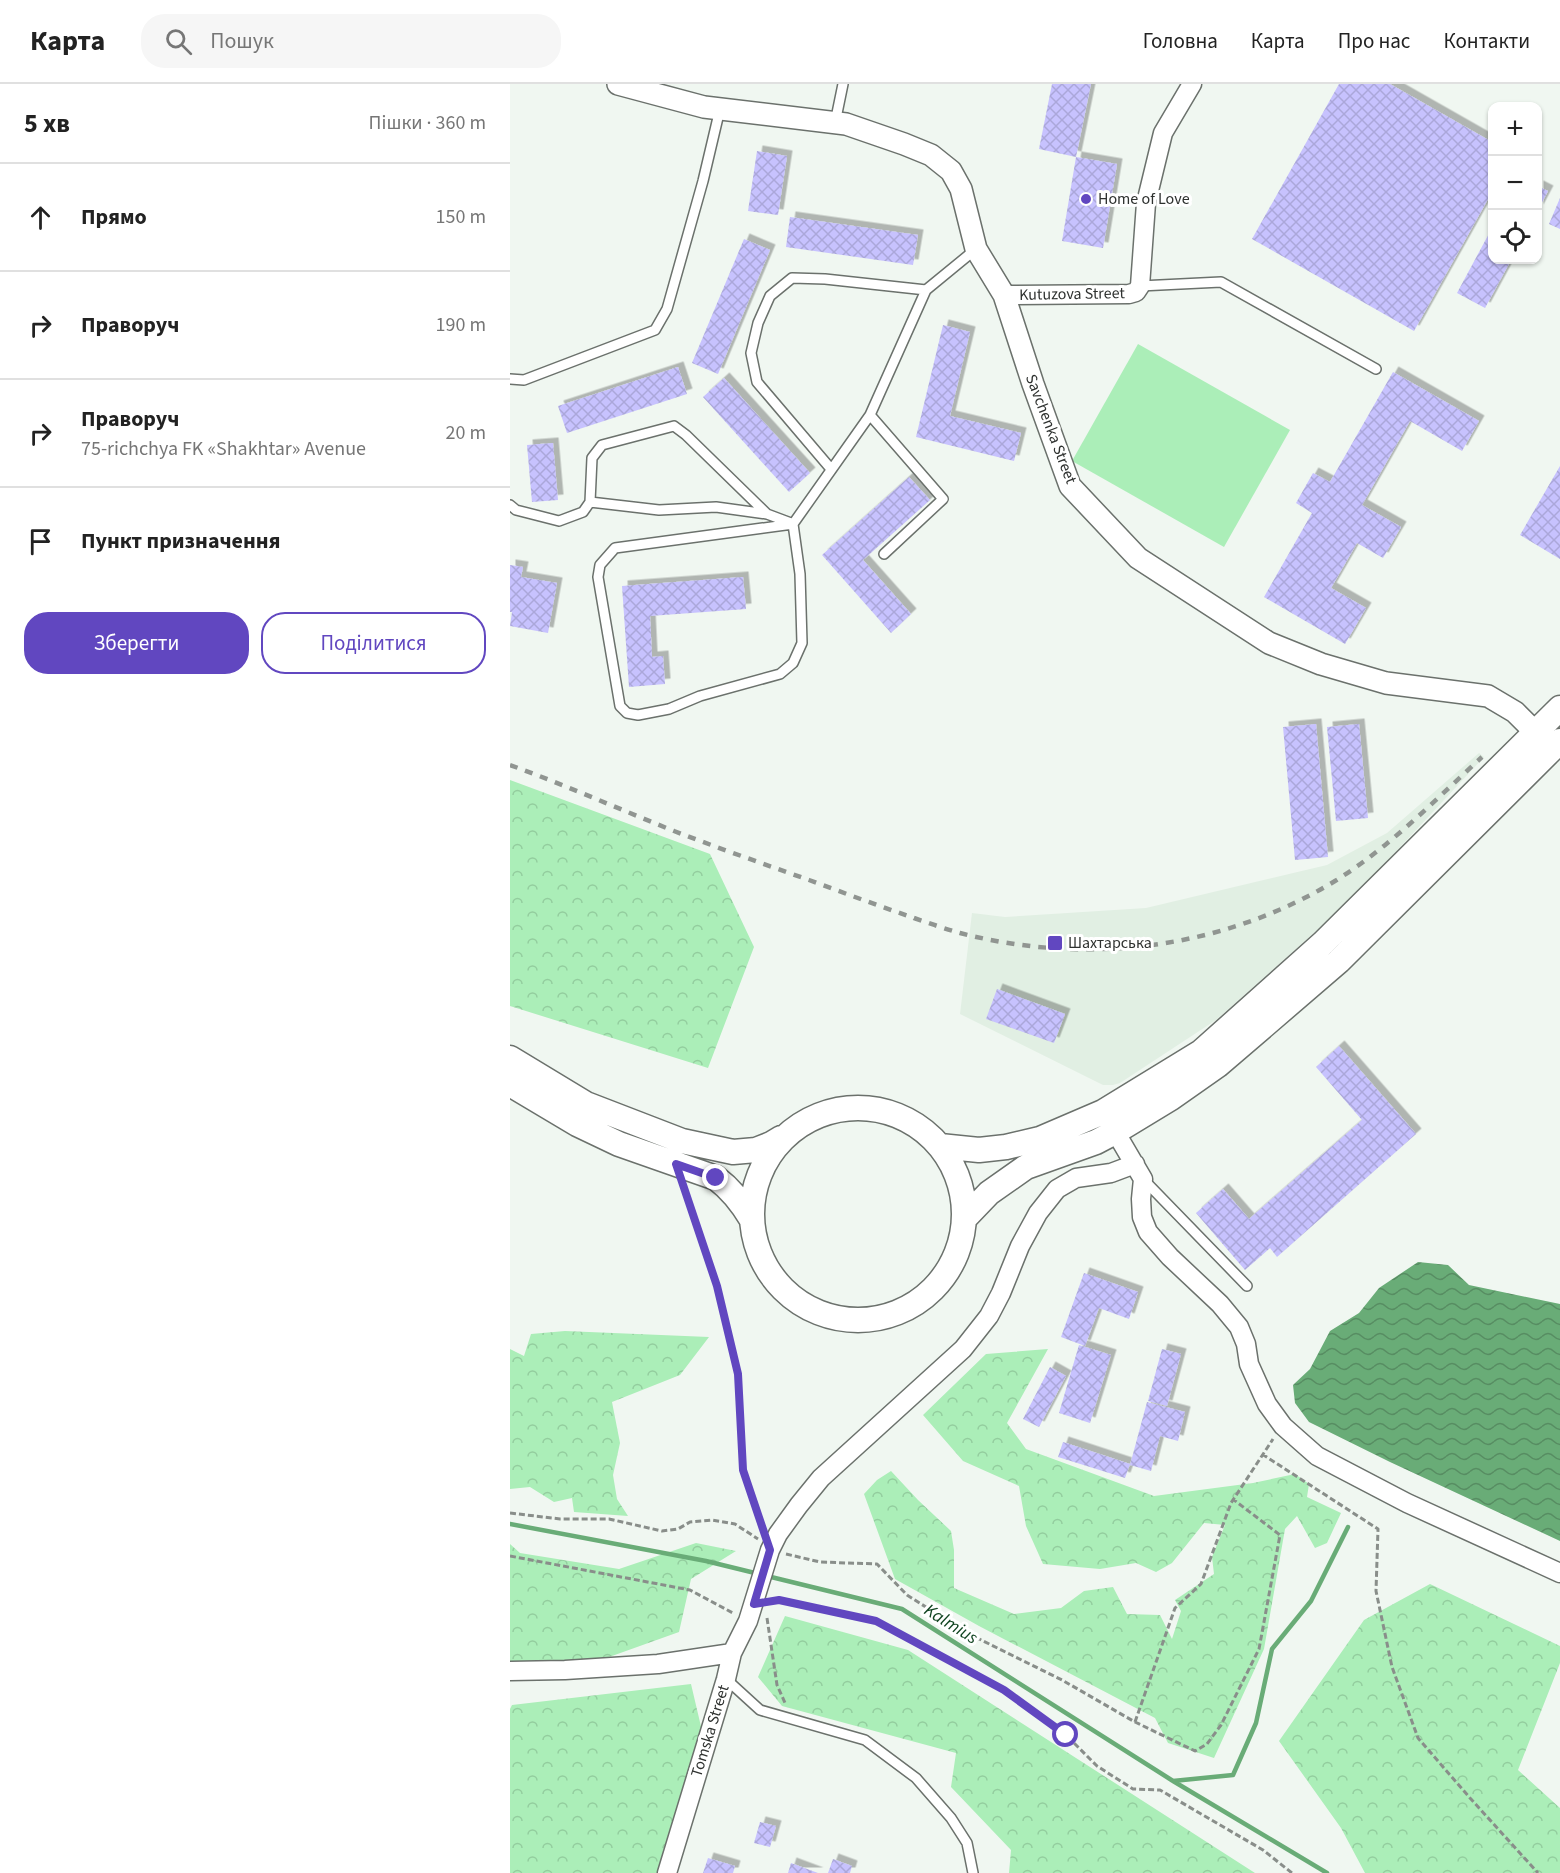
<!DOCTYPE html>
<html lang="uk">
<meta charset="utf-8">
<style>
:root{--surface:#fff;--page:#f6f6f6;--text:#222;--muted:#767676;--line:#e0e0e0;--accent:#6147c0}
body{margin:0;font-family:"Source Sans 3",sans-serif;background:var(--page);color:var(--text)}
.controls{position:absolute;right:18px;top:18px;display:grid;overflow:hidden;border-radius:12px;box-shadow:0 2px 4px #0004}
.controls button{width:54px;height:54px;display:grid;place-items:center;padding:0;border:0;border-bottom:2px solid var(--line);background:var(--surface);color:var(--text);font:30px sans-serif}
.stop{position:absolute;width:18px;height:18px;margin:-14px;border:4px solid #6147c0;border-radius:50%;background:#fff}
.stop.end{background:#6147c0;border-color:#fff;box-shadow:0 2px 6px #0008}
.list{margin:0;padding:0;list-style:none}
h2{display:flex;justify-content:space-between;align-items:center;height:78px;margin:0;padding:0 24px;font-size:26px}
h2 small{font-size:20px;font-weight:400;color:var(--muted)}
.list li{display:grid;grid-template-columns:39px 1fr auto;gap:18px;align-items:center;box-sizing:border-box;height:108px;padding:0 24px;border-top:2px solid var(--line)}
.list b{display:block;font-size:22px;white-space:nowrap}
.list p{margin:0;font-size:20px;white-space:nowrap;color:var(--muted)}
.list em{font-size:20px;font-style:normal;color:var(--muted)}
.actions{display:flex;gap:12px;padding:18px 24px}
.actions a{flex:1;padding:14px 0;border:2px solid var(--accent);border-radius:24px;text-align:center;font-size:21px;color:var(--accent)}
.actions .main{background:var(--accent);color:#fff}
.icon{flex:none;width:33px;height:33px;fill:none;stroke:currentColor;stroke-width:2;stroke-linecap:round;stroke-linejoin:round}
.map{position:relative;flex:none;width:1050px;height:1789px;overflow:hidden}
header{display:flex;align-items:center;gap:36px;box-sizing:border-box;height:84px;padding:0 30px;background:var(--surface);border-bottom:2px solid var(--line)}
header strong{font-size:28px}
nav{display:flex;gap:33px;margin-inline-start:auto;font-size:21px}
.search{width:420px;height:54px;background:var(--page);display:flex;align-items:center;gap:15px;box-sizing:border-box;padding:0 21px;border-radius:24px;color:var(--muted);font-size:22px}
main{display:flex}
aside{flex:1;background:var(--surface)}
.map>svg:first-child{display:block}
.built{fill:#e1efe3}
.forest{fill:url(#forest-crowns)}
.garden{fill:#abeeb8}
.water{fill:url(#water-waves)}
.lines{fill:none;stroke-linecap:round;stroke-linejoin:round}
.stream{stroke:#69ac77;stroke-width:4.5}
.building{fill:url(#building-cross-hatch);filter:url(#shadow)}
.service-casing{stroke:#6b716c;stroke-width:12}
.minor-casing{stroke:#6b716c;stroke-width:21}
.tertiary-casing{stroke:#6b716c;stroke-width:24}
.secondary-casing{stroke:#6b716c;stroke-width:27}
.path{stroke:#898e8a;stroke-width:3;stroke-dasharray:6 3;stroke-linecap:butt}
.service{stroke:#fff;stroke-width:9}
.minor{stroke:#fff;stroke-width:18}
.tertiary{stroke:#fff;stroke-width:21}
.secondary{stroke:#fff;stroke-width:24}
.rail{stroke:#909591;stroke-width:4.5;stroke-dasharray:8 8;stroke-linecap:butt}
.route{stroke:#6147c0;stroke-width:8}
.poi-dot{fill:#6147c0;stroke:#fff;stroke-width:2}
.labels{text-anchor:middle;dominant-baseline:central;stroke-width:6;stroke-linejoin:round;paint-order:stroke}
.poi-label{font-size:16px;fill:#2e312f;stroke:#fff;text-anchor:start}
.street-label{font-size:16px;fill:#2e312f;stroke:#fff}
.water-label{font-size:18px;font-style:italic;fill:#124522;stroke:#fff}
</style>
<header>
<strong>Карта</strong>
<div class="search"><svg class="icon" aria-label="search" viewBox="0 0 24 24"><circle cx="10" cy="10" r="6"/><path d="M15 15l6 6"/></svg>Пошук</div>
<nav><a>Головна</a><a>Карта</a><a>Про нас</a><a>Контакти</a></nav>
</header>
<main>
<aside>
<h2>5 хв<small>Пішки · 360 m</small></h2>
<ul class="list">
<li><svg class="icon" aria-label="ahead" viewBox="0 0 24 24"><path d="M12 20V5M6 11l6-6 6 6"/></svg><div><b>Прямо</b></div><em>150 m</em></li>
<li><svg class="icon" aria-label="right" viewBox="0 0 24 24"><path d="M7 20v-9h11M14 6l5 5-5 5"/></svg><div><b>Праворуч</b></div><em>190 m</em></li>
<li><svg class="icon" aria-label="right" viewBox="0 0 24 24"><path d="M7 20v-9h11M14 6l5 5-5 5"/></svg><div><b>Праворуч</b><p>75-richchya FK «Shakhtar» Avenue</p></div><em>20 m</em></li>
<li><svg class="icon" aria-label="arrive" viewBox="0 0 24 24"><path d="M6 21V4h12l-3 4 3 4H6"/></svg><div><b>Пункт призначення</b></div></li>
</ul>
<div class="actions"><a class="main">Зберегти</a><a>Поділитися</a></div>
</aside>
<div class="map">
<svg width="1050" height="1789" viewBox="0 0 1050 1789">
<defs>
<pattern id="forest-crowns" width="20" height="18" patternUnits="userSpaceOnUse" patternTransform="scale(1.5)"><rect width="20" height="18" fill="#abeeb8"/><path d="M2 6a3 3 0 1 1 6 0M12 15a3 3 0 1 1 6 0" fill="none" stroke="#93cd9e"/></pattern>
<pattern id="water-waves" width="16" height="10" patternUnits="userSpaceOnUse" patternTransform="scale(1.5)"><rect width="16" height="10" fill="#69ac77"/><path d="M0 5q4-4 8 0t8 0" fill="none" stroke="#578d62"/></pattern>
<pattern id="building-cross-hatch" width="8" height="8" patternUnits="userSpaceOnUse" patternTransform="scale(1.5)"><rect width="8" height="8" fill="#c7c2fe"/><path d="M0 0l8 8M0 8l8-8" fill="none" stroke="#aba7da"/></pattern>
<filter id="shadow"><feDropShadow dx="5.5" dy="-5.5" stdDeviation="0" flood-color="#0004"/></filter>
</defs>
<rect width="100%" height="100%" fill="#f0f7f1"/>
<path class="built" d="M969,669L974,673L841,816L706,936L610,999L603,1001H593L450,930L462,829L495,833L636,824L817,781L877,749Z"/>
<path class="forest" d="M0,696L200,770L244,863L198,984L0,922Z
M55,1247L199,1253L170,1291L102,1318L110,1359L103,1391L107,1415L118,1432L64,1428L62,1414L44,1418L20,1403L0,1405V1265L14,1272L21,1250Z
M538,1265L497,1339L516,1365L644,1412L743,1399L785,1390L799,1400L797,1413L831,1429L817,1459L805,1464L787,1432L775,1445L754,1565L704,1674L658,1659L645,1634L469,1542L385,1495L354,1410L367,1396L381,1387L408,1416L441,1447L444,1466V1504L504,1530L551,1524L574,1507L603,1503L617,1530L650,1531L662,1555L671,1527L665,1516L704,1490L702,1473L715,1441L694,1439L662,1479L646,1488L626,1479L590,1485L533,1480L516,1442L509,1402L453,1377L413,1331L476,1270Z
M186,1459L226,1467L181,1495L169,1548L88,1577L0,1581V1460L10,1469L109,1485Z
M920,1500L1050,1562V1579L1008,1686L1050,1724V1789H855L831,1744L769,1657L854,1536Z
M275,1532L398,1566L745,1789H499L501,1766L441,1703L446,1669L272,1622L248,1593Z
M181,1600L193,1651L148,1789H0V1625L2,1621Z"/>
<path class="garden" d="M628,260L780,346L714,463L562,377Z"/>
<path class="water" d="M908,1178L938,1181L959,1201L1050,1220V1457L880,1378L799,1338L785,1319L783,1301L800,1285L820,1247L849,1229L869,1204Z"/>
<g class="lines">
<path class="stream" d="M0,1440L196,1477L249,1490
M257,1492L392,1525L663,1697L817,1789
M663,1697L723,1691L746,1639L762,1565L801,1517L838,1443"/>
</g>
<path class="building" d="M542,0H581L566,73L529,65Z
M829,0H880L982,58V108L904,247L742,155Z
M247,67L277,72L268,131L238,127Z
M566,73L607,80L593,164L552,157Z
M1028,102L1038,107L1028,126Z
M1050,114V145L1039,140Z
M280,133L408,151L403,181L276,163Z
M982,144V176H1001L975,224L947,209Z
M234,155L260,166L208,290L182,279Z
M433,241L460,248L440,332L511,349L504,377L406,353Z
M168,283L177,310L57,349L48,322Z
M883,288L969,337L952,367L900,337L852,421L891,443L873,474L847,459L821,504L856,524L835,560L754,513L802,429L786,419L803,389L820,398Z
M214,294L300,389L279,408L193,313Z
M43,359L48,416L22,418L17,361Z
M1050,382V475L1010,451Z
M399,393L420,416L353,476L401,530L381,549L312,471Z
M0,481L13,483L11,493L47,499L38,549L0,542L2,528H0Z
M233,493L236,525L140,532L142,573L153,572L155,600L119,603L112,502Z
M806,640L818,773L785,776L773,643Z
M849,640L858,734L826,737L817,643Z
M487,905L555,930L544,959L476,935Z
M829,962L906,1050L767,1173L760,1164L735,1186L686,1129L713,1105L739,1135L852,1036L806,983Z
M574,1189L628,1208L619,1235L589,1224L575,1262L551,1253Z
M569,1261L601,1271L580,1339L549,1329Z
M652,1265L671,1270L657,1322L638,1317Z
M540,1283L556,1292L529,1343L513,1335Z
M637,1318L675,1328L668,1357L650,1352L641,1387L620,1381Z
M553,1358L620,1380L615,1394L548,1373Z
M250,1738L266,1742L260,1763L244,1759Z
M198,1774L225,1782L223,1789H193Z
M323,1775L342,1782L340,1789H318Z
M281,1779L308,1789H278Z"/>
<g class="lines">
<g class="service-casing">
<path id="service" d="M325,39L333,0
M630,202L711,198L866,285
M0,295L14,296L145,246L157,225L193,97L210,25
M360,331L433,415L374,470
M321,385L247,298L241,269L248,239L260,212L282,194L315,195L416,206
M80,418L149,426L206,423L257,430
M0,421L6,426L49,437L73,428L80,418L82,374L92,361L164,342L176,351L257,430L281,439
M283,440L105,464L90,481L88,493L110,622L117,629L128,631L159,625L190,612L270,590L283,579L292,559L290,490L283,440L360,331L416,206L466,165
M633,1095L737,1202
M216,1595L250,1626L355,1656L406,1694L441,1734L457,1759L463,1789"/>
</g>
<g class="minor-casing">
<path id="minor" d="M494,211L619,210L626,208L630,202L636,119L653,49L682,0
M599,1037L633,1095L631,1115L632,1133L638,1148L660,1173L710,1220L729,1243L736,1260L739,1280L757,1320L773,1342L807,1372L897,1419L1050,1489
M0,1587L55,1586L148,1580L222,1569
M157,1789L216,1595L222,1569L238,1537L260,1466L268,1450L289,1421L311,1394L453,1265L479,1232L491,1209L510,1162L528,1129L547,1105L566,1094L601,1089L625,1080"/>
</g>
<g class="tertiary-casing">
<path id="tertiary" d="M108,0L194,23L336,40L394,60L421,71L441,87L451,105L466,165L494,211L523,300L560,402L628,474L759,559L811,580L876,599L978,612L1005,628L1037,660"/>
</g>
<g class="secondary-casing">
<path id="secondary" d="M0,974L76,1020L172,1057L223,1068L246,1066L261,1060L271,1054
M0,1000L67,1040L109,1060L206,1094C222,1106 232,1119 242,1136
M242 1130a106 106 0 1 1 212 0a106 106 0 1 1-212 0Z
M430,1062L469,1066L496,1063L530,1055L593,1028L691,968L813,859L1050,624
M455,1134L479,1109L516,1083L586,1058L605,1048L661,1014L708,981L829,877L1050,657"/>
</g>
<path class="path" d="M174,1102L207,1201L228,1290L233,1386L253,1445
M752,1370L868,1445L866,1507L882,1583L908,1654L960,1714L1028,1789
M0,1429L50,1435H99L152,1447L168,1445L180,1438L202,1436L225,1440L248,1455
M276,1470L310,1478L367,1480L397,1511L455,1548L552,1596L625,1638L685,1667L697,1660L711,1641L749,1565L770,1451L724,1416
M0,1472L180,1506L223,1529
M260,1517L269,1516L366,1537L494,1606L556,1651L587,1682L623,1705L650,1706L753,1766L782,1789
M257,1534L267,1601L276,1621
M625,1638L665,1524L691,1500L721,1419L763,1355"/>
<use href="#service" class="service"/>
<use href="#minor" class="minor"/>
<use href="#tertiary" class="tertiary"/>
<use href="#secondary" class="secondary"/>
<path class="rail" d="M0,681C55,701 109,725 164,747C208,764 254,780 299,796C334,809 369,822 404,834C419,839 435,845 450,849C577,882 713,865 825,797C880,763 925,716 972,673"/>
</g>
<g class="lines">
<path class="route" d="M206,1094L166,1080L207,1202L228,1290L233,1386L260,1466L244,1520L269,1516L366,1537L494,1606L556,1651"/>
</g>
<g class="poi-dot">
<circle cx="576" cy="115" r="6"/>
<rect x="537" y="851" width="16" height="16" rx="3"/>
</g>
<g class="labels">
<g class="poi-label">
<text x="588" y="115">Home of Love</text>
<text x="558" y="859">Шахтарська</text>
</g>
<g class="street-label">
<text transform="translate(562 210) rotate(-1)">Kutuzova Street</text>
<text transform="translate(541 345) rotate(69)">Savchenka Street</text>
<text transform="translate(200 1647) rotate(-73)">Tomska Street</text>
</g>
<g class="water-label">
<text transform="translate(441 1540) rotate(32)">Kalmius</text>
</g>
</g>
</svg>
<div class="controls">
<button>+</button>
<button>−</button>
<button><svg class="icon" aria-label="locate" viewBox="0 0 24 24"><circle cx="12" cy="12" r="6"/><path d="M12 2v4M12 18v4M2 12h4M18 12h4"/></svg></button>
</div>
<div class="stop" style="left:556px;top:1651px"></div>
<div class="stop end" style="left:206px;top:1094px"></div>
</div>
</main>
